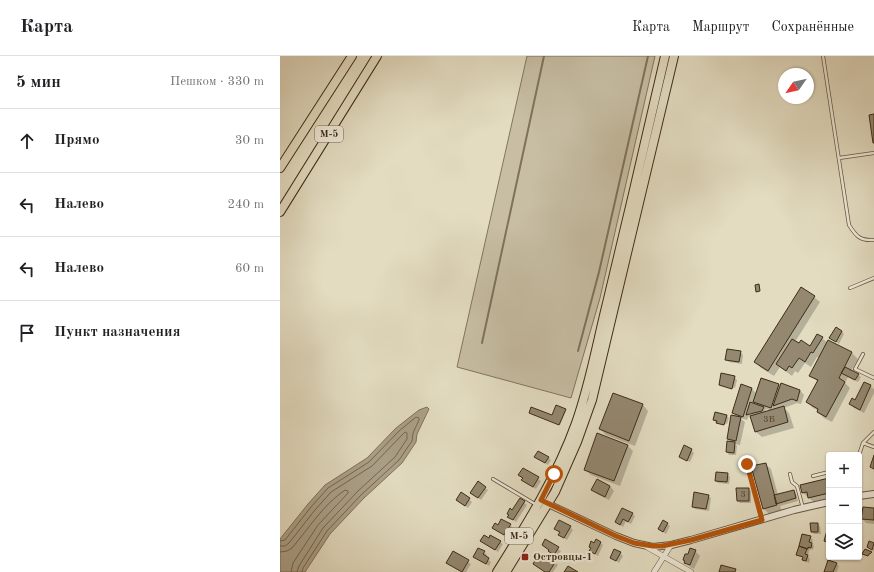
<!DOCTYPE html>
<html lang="ru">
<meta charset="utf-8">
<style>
:root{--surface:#fff;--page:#f2f2f2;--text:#202124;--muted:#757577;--line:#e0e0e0}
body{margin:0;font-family:"Old Standard TT",serif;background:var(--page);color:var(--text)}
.controls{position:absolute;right:12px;bottom:12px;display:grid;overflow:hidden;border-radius:4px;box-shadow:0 1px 3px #0004}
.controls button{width:36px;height:36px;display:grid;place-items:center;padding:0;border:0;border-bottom:1px solid var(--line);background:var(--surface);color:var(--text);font:20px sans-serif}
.compass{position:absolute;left:498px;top:12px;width:36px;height:36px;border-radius:50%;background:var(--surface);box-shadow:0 1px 3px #0004;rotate:236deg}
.stop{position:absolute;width:12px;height:12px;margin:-9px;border:3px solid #b45309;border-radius:50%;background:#fff}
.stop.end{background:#b45309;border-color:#fff;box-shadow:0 1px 4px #0008}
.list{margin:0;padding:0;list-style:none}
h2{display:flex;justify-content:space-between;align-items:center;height:52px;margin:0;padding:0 16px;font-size:17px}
h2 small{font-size:13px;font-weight:400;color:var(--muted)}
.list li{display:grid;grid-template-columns:26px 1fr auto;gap:12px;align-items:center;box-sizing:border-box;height:64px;padding:0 16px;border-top:1px solid var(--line)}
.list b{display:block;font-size:15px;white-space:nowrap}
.list em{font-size:13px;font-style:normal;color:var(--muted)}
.icon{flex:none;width:22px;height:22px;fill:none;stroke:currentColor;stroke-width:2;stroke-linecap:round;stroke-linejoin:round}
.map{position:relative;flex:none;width:594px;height:516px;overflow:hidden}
header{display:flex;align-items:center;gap:24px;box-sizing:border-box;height:56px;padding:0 20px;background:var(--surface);border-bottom:1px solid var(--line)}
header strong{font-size:19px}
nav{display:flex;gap:22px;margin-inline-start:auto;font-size:14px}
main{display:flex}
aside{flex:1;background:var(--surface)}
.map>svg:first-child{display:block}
.green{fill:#c7bea4;stroke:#82755e}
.water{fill:#aba088;stroke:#7f725b}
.shadow{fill:#0003;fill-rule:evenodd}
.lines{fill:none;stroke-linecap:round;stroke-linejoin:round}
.shore{stroke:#746650;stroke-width:1}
.stream{stroke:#7f725b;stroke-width:2}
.building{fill:#948870;stroke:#3e2c18}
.service-casing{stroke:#675842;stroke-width:4}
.minor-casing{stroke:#675842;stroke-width:6}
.tertiary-casing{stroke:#675842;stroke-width:8}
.primary-casing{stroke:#3e2c18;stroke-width:10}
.trunk-casing{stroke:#3e2c18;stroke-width:10}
.service{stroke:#ede8d7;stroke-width:2.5}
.minor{stroke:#ede8d7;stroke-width:5}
.tertiary{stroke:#ede8d7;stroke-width:6}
.primary{stroke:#e3dcc1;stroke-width:8}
.trunk{stroke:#e3dcc1;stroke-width:8}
.route{stroke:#b45309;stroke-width:5}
.poi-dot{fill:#8f2418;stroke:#ede8d7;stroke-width:1.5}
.labels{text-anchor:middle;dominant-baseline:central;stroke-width:4;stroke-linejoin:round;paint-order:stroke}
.number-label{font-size:9px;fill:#54432e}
.shield{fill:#ede8d7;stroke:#726451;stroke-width:1}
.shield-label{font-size:10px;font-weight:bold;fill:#3e2c18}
.poi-label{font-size:11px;font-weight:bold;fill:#3e2c18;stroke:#ede8d7;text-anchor:start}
</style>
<header>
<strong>Карта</strong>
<nav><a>Карта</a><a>Маршрут</a><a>Сохранённые</a></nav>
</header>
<main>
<aside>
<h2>5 мин<small>Пешком · 330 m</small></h2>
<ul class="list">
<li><svg class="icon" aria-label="ahead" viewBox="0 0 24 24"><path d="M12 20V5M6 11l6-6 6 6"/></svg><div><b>Прямо</b></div><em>30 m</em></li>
<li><svg class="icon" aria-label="left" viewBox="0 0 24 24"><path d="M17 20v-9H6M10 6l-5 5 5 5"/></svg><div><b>Налево</b></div><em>240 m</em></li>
<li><svg class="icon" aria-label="left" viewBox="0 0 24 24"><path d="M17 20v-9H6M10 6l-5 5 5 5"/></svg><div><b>Налево</b></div><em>60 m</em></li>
<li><svg class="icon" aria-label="arrive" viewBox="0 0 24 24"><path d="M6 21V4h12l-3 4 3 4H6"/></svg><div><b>Пункт назначения</b></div></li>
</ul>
</aside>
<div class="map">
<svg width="594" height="516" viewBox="0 0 594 516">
<rect width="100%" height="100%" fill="#e3dcc1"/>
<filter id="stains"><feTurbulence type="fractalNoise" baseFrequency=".005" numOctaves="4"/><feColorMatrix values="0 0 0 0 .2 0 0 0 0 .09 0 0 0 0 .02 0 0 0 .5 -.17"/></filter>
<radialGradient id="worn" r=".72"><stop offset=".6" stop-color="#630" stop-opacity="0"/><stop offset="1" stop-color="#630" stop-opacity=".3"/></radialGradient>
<path class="green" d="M247,0H375L320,242L291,342L177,311Z"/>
<path class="water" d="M147,351L149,353L137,378L136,386L122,407L84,442L50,478L25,516H0V483L28,448L45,429L87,402L116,372L139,354Z"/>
<path class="shadow" d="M534,241L540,246L515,286L530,291L538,279L548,287L549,285L572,297L578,303L571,315L581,321L578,326L568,321L565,327L570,332L552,366L544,362L538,356L539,355L533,352L527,346L538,326L531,320L540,302L537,301L531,311L525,307L518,317L515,315L512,320L500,311L494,320L481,312L476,306Z
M562,275L564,278L559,288L551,282Z
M460,296L463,299L462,308L449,306L446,303Z
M454,321L457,324L455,332L441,329V331L440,329Z
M585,327L594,333V337L584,357L574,352L570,348L576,345Z
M499,329L501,331L520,334L524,339L521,348L517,347L504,352L509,357L514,372L482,381L476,376L471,360H469L467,364L460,362L465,366L460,389L455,388L457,390L456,399H449L447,396L448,386L452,387L448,383L458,362L453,357L462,330L472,333L477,338ZM473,345L479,350L473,348ZM486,353L492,355L485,357Z
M363,349L368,355L355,390L326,379L320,373Z
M285,354L286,355L280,369L250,357L272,360Z
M446,359L449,362L447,368L436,366L434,364Z
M347,389L353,395L340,430L311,419L305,414Z
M411,394L414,397L410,406L400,401Z
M255,401L268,402L271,404L268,409Z
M485,408L491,413L498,439L514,435L516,438L518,445L500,450L502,455L489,458L483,452Z
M243,413L261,425L256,433L245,427L240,419Z
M447,418L450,421L449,428L438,427L436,425Z
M549,424V444L535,447L523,437Z
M330,430L334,435L329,444L317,438L312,434Z
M205,432L208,434L201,444L191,437Z
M468,433L471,435V447H460L458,445Z
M182,438L192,446L188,452L177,444Z
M428,440L431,442L429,455L415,453L413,450Z
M240,443L247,449L236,466L229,461Z
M594,453V468L586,467L582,462Z
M352,458L355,460L351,468L346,465L343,471L336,466Z
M387,468L390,470L386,478L379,473Z
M538,468L540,471L541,478H534L532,476Z
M230,469L233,472L227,481L213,472Z
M290,471L293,474L287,484L282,481L280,479L281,477L275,473Z
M523,479L530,481L533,484L532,488L534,490L533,494L531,493L529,495L528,500L530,503L529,507L526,506L523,504L524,502L518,498Z
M316,484L323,489L318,500L310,495Z
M201,485L220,486L223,488L218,496Z
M266,485L281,495L277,501L271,498L269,495L270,494L263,489Z
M590,486L594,488V495L588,491Z
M415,495L420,500L414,513L410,511L406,507Z
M174,496L191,508L186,516H181L168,507Z
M204,496L207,499L205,501L211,506L209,510L194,501Z
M340,497L343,500L339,507L331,501Z
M264,504L275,506L278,509L273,516H265L254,508Z
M556,507L559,510L557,516H545Z"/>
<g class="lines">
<path class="shore" d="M0,485L5,484L31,451L48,432L89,406L119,375L136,361L139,362V364L133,377L132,385L119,404L81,439L47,475L23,512L22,516
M0,490H5L9,487L35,454L51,436L92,410L122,379L125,376L127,377V383L115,401L78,435L43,472L19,510L17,516
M0,496L7,495L12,492C29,472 43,449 65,434L68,435V437L38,469L13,507L11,516"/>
<path class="stream" d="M202,287L264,0
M298,295L319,216L368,0"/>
</g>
<path class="building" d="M594,58V87H593L589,59Z
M479,228L480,235L476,236L475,229Z
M521,231L535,240L488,315L474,306Z
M556,271L562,275L556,286L549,282Z
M537,278L543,281L533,297L531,296L525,306L519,302L512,312L509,310L506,315L496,308L512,283L519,287L521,284L530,290Z
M548,284L572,296L559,322L565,326L546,361L537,356L538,353L526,346L538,324L529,320Z
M447,293L461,295L459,306L445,304Z
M565,311L579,318L575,324L561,317Z
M441,317L455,320L452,333L439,329Z
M481,322L499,328L491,352L473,346Z
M584,326L591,329L580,354L569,348L572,342L575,344Z
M501,327L520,334L517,345L512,343L493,350Z
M461,328L472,332L463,361L452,357Z
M333,337L363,348L349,385L319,373Z
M470,346L484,351L482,355L466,359Z
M276,349L286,353L279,369L249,357L251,351L272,359Z
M504,350L508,366L475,376L470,360Z
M435,356L447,359L444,369L436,367L437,365L433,364Z
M451,359L461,361L456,385L447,383Z
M317,377L348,389L334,425L304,414Z
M447,385L455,386L454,397L446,396Z
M404,389L412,393L407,405L399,401Z
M258,395L269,401L265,407L254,401Z
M594,399V413L590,411Z
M486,407L497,449L483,453L471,410Z
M243,412L259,421L253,431L241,424L243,422L238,419Z
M436,416L448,417L447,426L435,425Z
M549,422V437L528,442L527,436L522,437L520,429Z
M317,423L330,430L325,441L311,434Z
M198,425L206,431L198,442L190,437Z
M456,432H469V445H457Z
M514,434L516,442L496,448L494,439Z
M181,436L190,442L185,450L176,444Z
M414,436L429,439L426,453L412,451Z
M240,442L245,445L233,464L227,461L229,459L227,458L230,452L232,454Z
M583,451L594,452V464L581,463Z
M342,452L353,457L348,466L343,463L340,469L335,466Z
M221,463L231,468L224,479L212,472L215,467L218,469Z
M279,464L291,470L284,482L278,479L280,476L274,473Z
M383,464L388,467L383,476L378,473Z
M530,467H538V476H531Z
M548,471H549V487L544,485Z
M522,478L531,480L529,486L532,487L531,492L528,491V493L519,490Z
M204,479L209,482L210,479L221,485L215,494L200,485Z
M265,483L279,491L274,499L268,495L269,494L262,489Z
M316,483L321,486L315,498L309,495L311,492L309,491L311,485L314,487Z
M589,485L594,487L592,494L587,491Z
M519,490L527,493L525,498L528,499L526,505L522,504L523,501L516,499Z
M198,492L205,495L203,498L209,502L206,508L193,501Z
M410,492L416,494L410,509L404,507L405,505L403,504L405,498H408Z
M334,493L341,496L336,505L330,502Z
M585,493L592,496L590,498H589L588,500L582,498Z
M173,495L189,504L182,516L166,507Z
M258,499L264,503L266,499L276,505L269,516H265L253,508Z
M548,504L557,507L553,516H544Z
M441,509L456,513L455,516H439Z
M288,510L298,516H284Z"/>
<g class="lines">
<g class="service-casing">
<path id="service" d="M543,0L569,169C576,180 580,185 594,184
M559,102L594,97
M570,232L594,222
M583,298L575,313L594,322
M583,387L594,391
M579,399L583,387L594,376
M467,408L482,463
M510,418L512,426L517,430L523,452
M533,420L549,416
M213,423L255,448"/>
</g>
<g class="minor-casing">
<path id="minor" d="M367,491L411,516
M374,516L391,489"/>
</g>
<g class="tertiary-casing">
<path id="tertiary" d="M579,440L594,438
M264,446L336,480L354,487L373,491L391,489L411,484L514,454L549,446"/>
</g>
<g class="primary-casing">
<path id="primary" d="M217,516C247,468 277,420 296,367C310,328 317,287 327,247C347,165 366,82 385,0
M226,516L275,436L297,386L312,344L394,0"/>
</g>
<g class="trunk-casing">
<path id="trunk" d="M0,112L72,0
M0,156L97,0"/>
</g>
<use href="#service" class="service"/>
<use href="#minor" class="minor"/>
<use href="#tertiary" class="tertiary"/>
<use href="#primary" class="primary"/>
<use href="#trunk" class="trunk"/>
</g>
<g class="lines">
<path class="route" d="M274,418L261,444L336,480L354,487L373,490H382L411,484L482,464L467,408"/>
</g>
<rect class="poi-dot" x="241" y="497" width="8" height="8" rx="2"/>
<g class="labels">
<g class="number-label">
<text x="489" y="363">3Б</text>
<text x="463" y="438">3</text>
</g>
<g class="shield">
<rect x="35" y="70" width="28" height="16" rx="3"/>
<rect x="225" y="472" width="28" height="16" rx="3"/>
</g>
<g class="shield-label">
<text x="49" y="78">М-5</text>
<text x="239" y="480">М-5</text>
</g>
<g class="poi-label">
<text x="253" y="501">Островцы-1</text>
</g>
</g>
<rect width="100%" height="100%" filter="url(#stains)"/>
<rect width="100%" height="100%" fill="url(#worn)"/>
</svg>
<div class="controls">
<button>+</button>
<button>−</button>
<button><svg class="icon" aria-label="layers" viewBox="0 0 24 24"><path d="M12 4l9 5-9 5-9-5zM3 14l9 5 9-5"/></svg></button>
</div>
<svg class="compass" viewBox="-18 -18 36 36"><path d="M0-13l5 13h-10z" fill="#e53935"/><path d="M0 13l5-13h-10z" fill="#757577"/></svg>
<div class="stop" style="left:274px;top:418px"></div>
<div class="stop end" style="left:467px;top:408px"></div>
</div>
</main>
